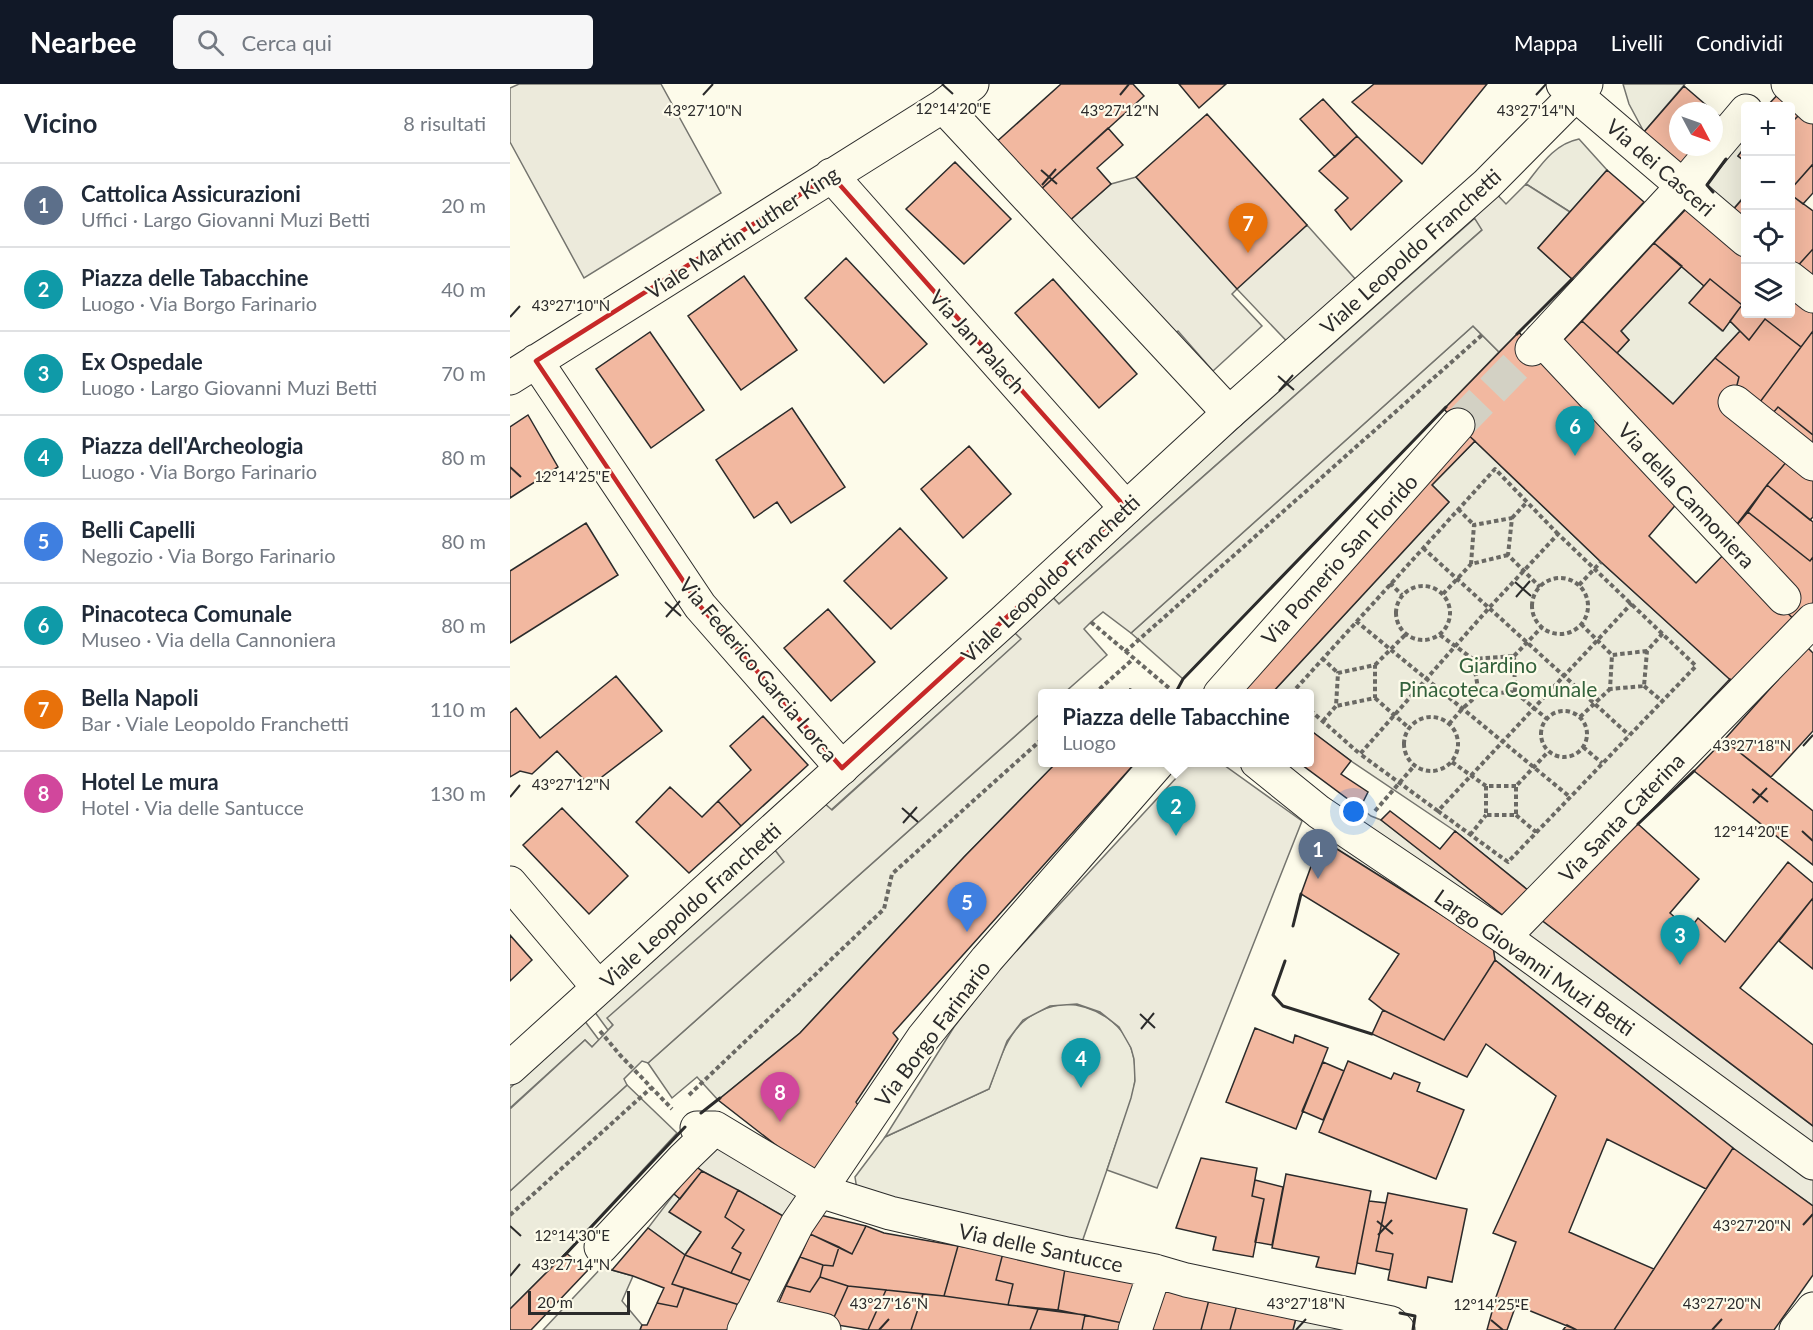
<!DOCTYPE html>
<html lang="it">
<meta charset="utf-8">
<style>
:root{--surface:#fff;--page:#f6f6f7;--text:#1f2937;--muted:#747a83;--line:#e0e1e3;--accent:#111827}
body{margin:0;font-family:Lato,sans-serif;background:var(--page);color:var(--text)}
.controls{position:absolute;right:18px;top:18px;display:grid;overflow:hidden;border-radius:6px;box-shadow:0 6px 24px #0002}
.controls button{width:54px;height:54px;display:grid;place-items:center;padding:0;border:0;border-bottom:2px solid var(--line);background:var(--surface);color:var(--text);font:30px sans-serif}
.compass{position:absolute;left:1159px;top:18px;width:54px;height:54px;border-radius:50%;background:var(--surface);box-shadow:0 6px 24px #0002;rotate:131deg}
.scale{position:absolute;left:18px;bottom:15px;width:102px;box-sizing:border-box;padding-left:6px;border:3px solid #2b2b2b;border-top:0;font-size:16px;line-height:21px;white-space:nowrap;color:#2b2b2b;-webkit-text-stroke:4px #fdfbea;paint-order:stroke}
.you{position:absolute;left:844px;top:728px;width:21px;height:21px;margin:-15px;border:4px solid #fff;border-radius:50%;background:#1a73e8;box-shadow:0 0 0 9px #1a73e833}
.badge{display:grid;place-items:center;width:39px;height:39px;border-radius:50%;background:var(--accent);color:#fff;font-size:20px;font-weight:700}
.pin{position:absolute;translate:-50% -50px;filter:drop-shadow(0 2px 3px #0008)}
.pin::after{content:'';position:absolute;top:32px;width:21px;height:18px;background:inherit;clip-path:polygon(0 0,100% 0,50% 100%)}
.popup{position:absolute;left:528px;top:605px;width:276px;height:78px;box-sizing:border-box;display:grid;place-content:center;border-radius:6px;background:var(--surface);filter:drop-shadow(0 2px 4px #0005);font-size:20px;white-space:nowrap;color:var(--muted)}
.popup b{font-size:22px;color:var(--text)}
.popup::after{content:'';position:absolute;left:50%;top:100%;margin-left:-12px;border:12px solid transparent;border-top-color:var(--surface)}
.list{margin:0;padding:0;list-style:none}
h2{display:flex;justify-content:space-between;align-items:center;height:78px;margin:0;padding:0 24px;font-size:26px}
h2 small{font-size:20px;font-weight:400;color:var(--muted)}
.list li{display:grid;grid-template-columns:39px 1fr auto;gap:18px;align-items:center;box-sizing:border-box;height:84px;padding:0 24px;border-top:2px solid var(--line)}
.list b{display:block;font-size:22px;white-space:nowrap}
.list p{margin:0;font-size:20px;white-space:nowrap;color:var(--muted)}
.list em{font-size:20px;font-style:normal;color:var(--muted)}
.icon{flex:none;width:33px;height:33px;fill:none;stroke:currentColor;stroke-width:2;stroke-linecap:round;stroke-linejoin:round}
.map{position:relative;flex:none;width:1303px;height:1246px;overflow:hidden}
header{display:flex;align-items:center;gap:36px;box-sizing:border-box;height:84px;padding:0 30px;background:var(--accent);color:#fff}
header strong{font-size:28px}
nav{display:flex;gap:33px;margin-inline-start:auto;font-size:21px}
.search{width:420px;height:54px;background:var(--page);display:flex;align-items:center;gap:15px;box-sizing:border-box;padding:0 21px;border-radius:6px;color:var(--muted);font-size:22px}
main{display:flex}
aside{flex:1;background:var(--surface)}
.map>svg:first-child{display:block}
.green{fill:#ecebdb;stroke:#74746e;stroke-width:1.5}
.parking{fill:#eceadb;stroke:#74746e;stroke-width:1.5}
.building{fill:#f2b8a0;stroke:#2b2b2b;stroke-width:1.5}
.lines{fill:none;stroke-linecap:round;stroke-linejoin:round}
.minor-tunnel{stroke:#d3d1c4;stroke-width:33;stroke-dasharray:33 16;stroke-linecap:butt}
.minor-casing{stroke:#2b2b2b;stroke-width:35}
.major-casing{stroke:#2b2b2b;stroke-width:35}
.path{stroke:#6a6964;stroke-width:4;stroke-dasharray:4.5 3;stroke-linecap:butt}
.minor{stroke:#fdfbea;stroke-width:33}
.major{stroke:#fdfbea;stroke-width:33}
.wall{stroke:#2b2b2b;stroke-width:3}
.marked{fill:none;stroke:#c62828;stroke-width:4.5;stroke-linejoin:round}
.ticks{fill:none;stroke:#2b2b2b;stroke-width:2}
.labels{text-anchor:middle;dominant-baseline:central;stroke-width:4.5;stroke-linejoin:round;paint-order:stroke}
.street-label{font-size:21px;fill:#2b2b2b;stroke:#fdfbea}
.park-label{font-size:21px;fill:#34623c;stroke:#fdfbea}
.ticks-label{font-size:15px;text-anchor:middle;fill:#2b2b2b;stroke:#fdfbea;stroke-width:4.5;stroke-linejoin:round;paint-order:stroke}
</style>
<header>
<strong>Nearbee</strong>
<div class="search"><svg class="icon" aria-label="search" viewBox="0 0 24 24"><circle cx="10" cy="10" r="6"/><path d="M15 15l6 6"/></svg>Cerca qui</div>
<nav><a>Mappa</a><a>Livelli</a><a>Condividi</a></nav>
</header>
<main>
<aside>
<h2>Vicino<small>8 risultati</small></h2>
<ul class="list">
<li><span class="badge" style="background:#5c6f8a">1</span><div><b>Cattolica Assicurazioni</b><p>Uffici · Largo Giovanni Muzi Betti</p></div><em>20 m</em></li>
<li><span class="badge" style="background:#0f9aa8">2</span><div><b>Piazza delle Tabacchine</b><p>Luogo · Via Borgo Farinario</p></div><em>40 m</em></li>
<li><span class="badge" style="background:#0f9aa8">3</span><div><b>Ex Ospedale</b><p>Luogo · Largo Giovanni Muzi Betti</p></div><em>70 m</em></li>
<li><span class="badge" style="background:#0f9aa8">4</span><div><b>Piazza dell'Archeologia</b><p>Luogo · Via Borgo Farinario</p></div><em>80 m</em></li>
<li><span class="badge" style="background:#3f7fe0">5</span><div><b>Belli Capelli</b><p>Negozio · Via Borgo Farinario</p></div><em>80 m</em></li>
<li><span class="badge" style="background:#0f9aa8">6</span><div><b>Pinacoteca Comunale</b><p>Museo · Via della Cannoniera</p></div><em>80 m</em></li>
<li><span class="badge" style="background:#e8710a">7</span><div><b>Bella Napoli</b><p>Bar · Viale Leopoldo Franchetti</p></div><em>110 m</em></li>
<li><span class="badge" style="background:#d1479c">8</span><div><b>Hotel Le mura</b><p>Hotel · Via delle Santucce</p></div><em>130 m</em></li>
</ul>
</aside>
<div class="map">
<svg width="1303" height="1246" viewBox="0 0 1303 1246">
<rect width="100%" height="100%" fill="#fdfbea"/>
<path class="green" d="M1113,0H1175L1134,48L1119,20Z
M1069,55L1097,86L1060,128L1016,100C1031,81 1044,60 1069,55Z
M1229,58L1235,63L1228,72L1235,78V111L1221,128L1197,101Z
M965,134L973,145L549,520L540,510Z
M1172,182L1194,202L1180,219L1212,247L1220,237L1230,247L1163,320L1107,269L1119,256L1111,247Z
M963,242L989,268L673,595L621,549Z
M965,357L1091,478L1220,595L1019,807L945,747L841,677L800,646V610H761L939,418L922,401Z
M504,548L512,555L321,726L314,720Z
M532,628V678L548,679L454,773L290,949L208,1016L187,993L162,1014L138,979Z
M265,766L275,778L98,934L103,941L98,946L84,927Z
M554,920C590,921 623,945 625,984C627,1007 616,1030 609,1051C596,1088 584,1124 571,1161L348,1112L345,1093L375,1053L479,1005C494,963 503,927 554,920Z
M74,936L89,956L82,963L75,956L0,1024V1004Z
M117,1001L167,1049L56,1169L0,1225V1107Z
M164,1110L170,1115L191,1148L175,1171L138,1144Z
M94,1181L102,1186L123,1192L112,1217L132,1241L130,1246H33Z
M787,1230L860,1246H783Z"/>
<path class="parking" d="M9,0H151L211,109L74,194L0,58V4Z
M626,93L727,204L797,141L856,207L787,268L727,205L722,210L752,242L703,287L668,247L654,259L558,138L601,100Z
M977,100L996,120L1016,100L1060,128L1028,164L1062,195L989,268L963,242L621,549L593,528L581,538L574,545L597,571L554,609L532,610V628L138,979L132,977L114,995L117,1001L0,1107V1025L75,956L82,963L103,941L97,934L274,778L256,754L304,710L322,726L511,555L504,548L532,502L549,520L972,146L955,119Z
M680,679H711L792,737L647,1104L597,1086L621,1014L625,997L624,975L621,964L609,943L590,928L567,920L540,922L513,936L497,957L479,1005L375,1053L444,943L485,890Z
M842,717L861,732L871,736L1014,847L1030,835L1303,1042V1122L1239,1077L985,876L983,863L811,755Z
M205,1044L310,1107L280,1136L192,1087L185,1082Z"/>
<path class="building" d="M551,0H623L634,12L527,109L483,61Z
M669,0H716L689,24Z
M864,0H977L912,80L842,18Z
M1174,2L1203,27H1168V63H1186L1172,80L1134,48Z
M1272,6L1295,25L1280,40V22H1257Z
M813,15L847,52L825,73L790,35Z
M1295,25L1303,32V80L1280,106V40Z
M1204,28L1211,33L1204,42Z
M697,30L797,141L727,205L626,93Z
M598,44L613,61L587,84L601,100L558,138L529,107Z
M1236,49V78L1228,72L1235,63L1229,58Z
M847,52L892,97L841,146L825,126L838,114L809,87Z
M445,78L501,135L454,180L396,125Z
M1303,80V109L1293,120L1280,110V106Z
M1097,86L1134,118L1062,195L1028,164Z
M1280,110L1303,127V165L1284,186L1280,183Z
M1236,111V142L1221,128Z
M1177,124L1236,171V230H1280V208L1303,226V247L1291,263L1255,235L1239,256L1220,237L1232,221L1200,195L1194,202L1144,159Z
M1144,159L1172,182L1111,247L1119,256L1107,269L1072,237Z
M1303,165V201L1284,186Z
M336,174L417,260L374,299L295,214Z
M234,192L287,266L231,306L178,232Z
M543,195L627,290L589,324L505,229Z
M1200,195L1232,221L1213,247L1179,219Z
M1255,235L1291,263L1244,326L1224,313L1229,293L1205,274L1230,247L1239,256Z
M1072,237L1163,320L1205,274L1229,293L1224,313L1283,370L1257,401L1221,448L1050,260Z
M1303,247V351L1268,323L1257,336L1244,326Z
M140,248L194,326L141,364L86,285Z
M1009,248L1022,265L1169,417L1139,452L1186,499L1218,466L1289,541L1227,602L1091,478L948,341L934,325Z
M1268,323L1303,351V372L1257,336Z
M282,324L335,403L281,439L267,418L244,434L206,376Z
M18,331L48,383L0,414V343Z
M957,350L965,357L922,401L939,418L761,610H721Z
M459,362L501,410L453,454L411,405Z
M1283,370L1303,388V433L1300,436L1257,401Z
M1257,401L1303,438V473L1300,477L1238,428Z
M1238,428L1300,477L1303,473V526L1289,541L1269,520L1221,448Z
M76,439L108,491L0,559V487Z
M390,444L437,494L381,545L334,497Z
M318,525L365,578L321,617L274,564Z
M1297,563L1303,569V647L1261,693L1214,656Z
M106,592L152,647L80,702L47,667L22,690L10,687L0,693V629L6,624L30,654Z
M1220,595L1227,602L1000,837L871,736L880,727L930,765L945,747L1019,807Z
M620,605L632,610H615Z
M253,632L298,681L231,742L208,717L241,686L220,662Z
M800,646L841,677L831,690L858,708L850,724L788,678H800Z
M1214,656L1303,727V781L1184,687Z
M547,678H626L383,949L388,955L346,1018L350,1024L303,1090L208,1016L290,949L454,773Z
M160,703L192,733L208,717L231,742L179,789L126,738Z
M52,724L118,792L79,830L13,761Z
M1128,740L1189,795L1160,829L1179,846L1188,834L1215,858L1278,778L1303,799V814L1230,904L1303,961V1042L1030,835Z
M811,755L983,863L985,876L934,956L873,926L859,915L889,870L791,810Z
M1303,814V885L1269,857Z
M0,851L22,876L0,897Z
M985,876L1223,1064L1196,1105L1097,1055L1059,1148L1144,1185L1104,1246H1067L986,1213L1006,1158L983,1149L1046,1012L976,960L957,993L862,950L873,926L934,956Z
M745,944L783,959L785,951L818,964L786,1045L716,1018Z
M838,977L881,995L884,989L910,999L907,1007L954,1026L926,1095L809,1048Z
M813,978L834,987L813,1036L792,1027Z
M1223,1064L1303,1122V1191L1264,1246H1104Z
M691,1074L747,1084L742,1112L754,1115L743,1173L703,1166L706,1153L666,1144Z
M185,1082L192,1087L170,1115L164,1110Z
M192,1087L228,1106L215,1133L234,1146L222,1164L231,1169L221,1189L175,1171L191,1148L159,1128Z
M776,1090L861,1107L845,1190L806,1183L809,1173L762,1164Z
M745,1096L773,1103L762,1161L745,1158L754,1115L742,1112Z
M228,1106L280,1136L247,1199L221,1189L231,1169L222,1164L234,1146L215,1133Z
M878,1109L957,1125L942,1198L918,1193L916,1204L878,1196L883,1170L866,1167Z
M859,1117L876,1119L866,1167L883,1170L880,1186L847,1179Z
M310,1131L356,1142L342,1170L300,1150Z
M356,1142L374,1149L448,1162L434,1212L338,1202L310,1193L313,1181L323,1182L329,1163L342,1170Z
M138,1144L175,1171L162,1200L174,1204L167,1223L147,1219L154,1204L123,1192L102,1186Z
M300,1150L329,1163L323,1182L313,1181L290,1173Z
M448,1162L493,1169L486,1196L503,1200L498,1221L434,1212Z
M56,1169L78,1186L21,1246H0V1225Z
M493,1169L556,1179L548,1226L498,1221L503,1200L486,1196Z
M175,1171L247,1199L236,1223L162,1200Z
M290,1173L313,1181L310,1193L300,1208L276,1202Z
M556,1179L638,1197L622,1241L548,1226Z
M310,1193L338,1202L321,1240L266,1225L276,1202L300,1208Z
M645,1200L700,1212L691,1246H631Z
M338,1202L376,1206L358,1246L321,1240Z
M174,1204L236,1223L225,1246H130L132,1241H137L147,1219L167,1223Z
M376,1206L413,1210L401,1246H358Z
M413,1210L434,1212L528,1225L520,1246H401Z
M700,1212L728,1217L720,1246H691Z
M986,1213L1006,1221L997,1246H977Z
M728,1217L787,1230L783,1246H720Z
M528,1225L575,1231L572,1246H520Z
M575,1231L622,1241L620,1246H572Z
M1057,1241L1067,1246H1053Z"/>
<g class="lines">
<path class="minor-tunnel" d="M948,341L1022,265"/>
<g class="minor-casing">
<path id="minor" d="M1053,0L1236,156
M1278,0L1303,23
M433,22L719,329
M321,91L616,424
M1280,194L1303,212
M1031,255L1274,514
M1022,265L1172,103L1236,27
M26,277L190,522L332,684
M0,294L433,22L462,0
M1225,318L1303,380
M710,610L948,341
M747,678L809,728L994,853L1303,1079
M0,799L88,903
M994,853L1303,536
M187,1044H205L310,1107L380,1129L557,1170L645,1187L676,1196L881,1239L888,1246
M91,1163L174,1074L205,1044
M242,1229L314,1246
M234,1246L287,1140L413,954L477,875L649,678
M625,1246L645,1187
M1286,1246L1303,1225"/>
</g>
<g class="major-casing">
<path id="major" d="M0,984L495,536L719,329L977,100L1076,0"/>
</g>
<path class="path" d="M948,425L964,441
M1002,434L1017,418
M913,464L1119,651
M998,471L961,480L964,441L1002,434L998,471L1030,503
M1022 522a28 28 0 1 1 56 0a28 28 0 1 1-56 0Z
M880,499L892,511
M1069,501L1091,478
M886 529a27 27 0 1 1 54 0a27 27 0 1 1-54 0Z
M933,510L961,480
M846,537L1060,713
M581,538L659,604
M1071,540L1102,571
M930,551L963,575
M1137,567L1102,571L1100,605L1134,602L1137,567L1153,549
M615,568L972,251
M1004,572L1032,543
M812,574L828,589
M865,581L895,551
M1134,602L1152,617
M1005,608L1004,572L963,575L969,610L1005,608L1037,635
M584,610L623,575
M781,610L985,385L1048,450
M865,614L899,644
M800,626L850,670
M1031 650a23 23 0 1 1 46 0a23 23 0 1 1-46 0Z
M894 660a27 27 0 1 1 54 0a27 27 0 1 1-54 0Z
M1070,633L1100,605
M813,637L826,622L828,589L865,581V614L826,622
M939,640L953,624L969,610
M1073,663L1092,679
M942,678L976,702
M1006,702H976V731H1006V702L1038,668
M865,727L904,682
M928,727L850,670L979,524L1048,450L1186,582L998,778L928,727L1122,519
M1006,731L1026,748
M960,751L976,731
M90,947L110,971L162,1025
M179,1011L374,825L382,790L532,655
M0,1131L141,1004"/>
<use href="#minor" class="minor"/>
<use href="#major" class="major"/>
<path class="wall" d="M1203,108L1197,101L1216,75
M1007,250L1062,195
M665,610L673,595L936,323
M1128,740L1184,687
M783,842L791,810
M775,877L763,911L773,922L862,950
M191,1029L210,1014
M54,1172L175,1043
M890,1229L905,1232L903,1246"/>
</g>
<path class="marked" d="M321,91L616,424L332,684L190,522L26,277Z"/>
<path class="ticks" d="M432,0L443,10M193,11L203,0M610,11L619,0M1026,11L1036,0M531,86L547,100M532,101L546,85M0,233L10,222M768,292L784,306M769,307L783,291M0,383L11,393M1005,498L1021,512M1006,513L1020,497M155,518L171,532M156,533L170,517M1293,662L1303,651M1242,705L1258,718M0,713L10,701M1243,719L1257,704M392,724L408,738M393,739L407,723M1292,747L1303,757M630,930L645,944M631,945L644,929M867,1137L883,1150M1293,1141L1303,1130M0,1142L11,1152M868,1151L882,1136M0,1192L10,1180M981,1236L993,1246M369,1246L379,1235M786,1246L796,1235M1202,1246L1212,1235"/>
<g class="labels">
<g class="street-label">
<text transform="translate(1151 83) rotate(41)">Via dei Casceri</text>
<text transform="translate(232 148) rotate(-33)">Viale Martin Luther King</text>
<text transform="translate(900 167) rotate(-42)">Viale Leopoldo Franchetti</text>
<text transform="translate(468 257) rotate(48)">Via Jan Palach</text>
<text transform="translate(1177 411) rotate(47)">Via della Cannoniera</text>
<text transform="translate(829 475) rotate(-48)">Via Pomerio San Florido</text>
<text transform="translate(540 494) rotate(-43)">Viale Leopoldo Franchetti</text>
<text transform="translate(249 585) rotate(50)">Via Federico Garcia Lorca</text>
<text transform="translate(1111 733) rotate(-46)">Via Santa Caterina</text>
<text transform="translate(180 821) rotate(-42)">Viale Leopoldo Franchetti</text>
<text transform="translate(1025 878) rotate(35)">Largo Giovanni Muzi Betti</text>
<text transform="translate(422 949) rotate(-53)">Via Borgo Farinario</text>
<text transform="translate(531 1163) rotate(12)">Via delle Santucce</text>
</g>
<g class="park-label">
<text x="988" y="580">Giardino<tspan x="988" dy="24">Pinacoteca Comunale</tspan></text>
</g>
</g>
<g class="ticks-label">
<text x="443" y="30">12°14'20"E</text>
<text x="193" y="32">43°27'10"N</text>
<text x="610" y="32">43°27'12"N</text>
<text x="1026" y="32">43°27'14"N</text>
<text x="61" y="227">43°27'10"N</text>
<text x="62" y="398">12°14'25"E</text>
<text x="1242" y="667">43°27'18"N</text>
<text x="61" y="706">43°27'12"N</text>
<text x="1241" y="753">12°14'20"E</text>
<text x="1242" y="1147">43°27'20"N</text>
<text x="62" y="1157">12°14'30"E</text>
<text x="61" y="1186">43°27'14"N</text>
<text x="379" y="1225">43°27'16"N</text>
<text x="796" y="1225">43°27'18"N</text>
<text x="1212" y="1225">43°27'20"N</text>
<text x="981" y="1226">12°14'25"E</text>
</g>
</svg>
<div class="controls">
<button>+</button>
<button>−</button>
<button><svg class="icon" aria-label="locate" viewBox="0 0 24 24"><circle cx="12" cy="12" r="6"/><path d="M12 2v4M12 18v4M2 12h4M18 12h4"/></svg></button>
<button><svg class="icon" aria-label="layers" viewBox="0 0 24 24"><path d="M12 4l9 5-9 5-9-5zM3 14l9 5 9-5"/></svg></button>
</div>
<svg class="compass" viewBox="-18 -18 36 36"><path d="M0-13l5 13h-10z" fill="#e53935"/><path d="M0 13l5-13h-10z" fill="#747a83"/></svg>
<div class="scale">20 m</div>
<div class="you"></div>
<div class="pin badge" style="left:808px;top:795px;background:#5c6f8a">1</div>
<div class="pin badge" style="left:666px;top:752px;background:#0f9aa8">2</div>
<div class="popup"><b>Piazza delle Tabacchine</b>Luogo</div>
<div class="pin badge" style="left:1170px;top:881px;background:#0f9aa8">3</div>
<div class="pin badge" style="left:571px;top:1004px;background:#0f9aa8">4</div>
<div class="pin badge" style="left:457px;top:848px;background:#3f7fe0">5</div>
<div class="pin badge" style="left:1065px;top:372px;background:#0f9aa8">6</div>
<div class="pin badge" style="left:738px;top:169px;background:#e8710a">7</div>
<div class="pin badge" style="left:270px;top:1038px;background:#d1479c">8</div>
</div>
</main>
